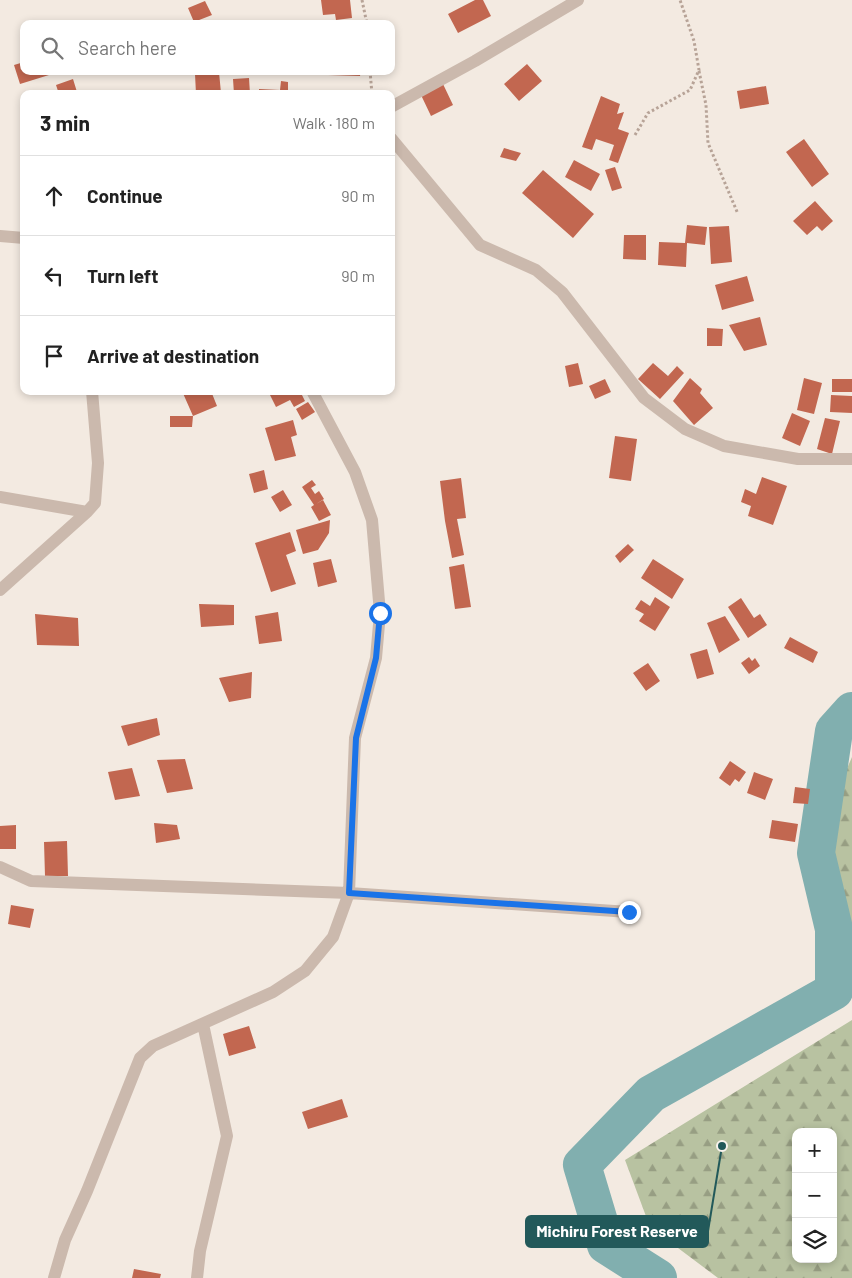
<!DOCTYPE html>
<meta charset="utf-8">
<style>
:root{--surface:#fff;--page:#f6f6f6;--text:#222;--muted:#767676;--line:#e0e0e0}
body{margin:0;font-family:Barlow,sans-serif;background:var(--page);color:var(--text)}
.controls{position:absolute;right:15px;bottom:15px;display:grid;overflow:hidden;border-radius:10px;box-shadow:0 2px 8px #0003}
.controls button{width:45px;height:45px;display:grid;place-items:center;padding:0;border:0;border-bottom:1px solid var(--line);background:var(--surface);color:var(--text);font:25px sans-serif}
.stop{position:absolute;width:15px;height:15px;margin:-11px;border:4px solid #1a73e8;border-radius:50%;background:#fff}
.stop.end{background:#1a73e8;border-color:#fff;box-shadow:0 1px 5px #0008}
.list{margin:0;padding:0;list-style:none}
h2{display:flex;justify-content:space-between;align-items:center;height:65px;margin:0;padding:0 20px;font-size:21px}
h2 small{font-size:16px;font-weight:400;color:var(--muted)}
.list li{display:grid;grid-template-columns:32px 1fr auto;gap:15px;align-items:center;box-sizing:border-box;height:80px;padding:0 20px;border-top:1px solid var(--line)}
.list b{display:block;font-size:19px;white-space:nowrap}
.list em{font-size:16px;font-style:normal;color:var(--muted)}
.icon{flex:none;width:28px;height:28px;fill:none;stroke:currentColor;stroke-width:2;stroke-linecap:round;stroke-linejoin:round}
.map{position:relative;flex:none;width:852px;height:1278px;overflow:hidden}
.search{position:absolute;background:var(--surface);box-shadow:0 2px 8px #0003;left:20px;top:20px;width:375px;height:55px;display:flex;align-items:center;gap:12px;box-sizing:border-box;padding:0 18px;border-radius:10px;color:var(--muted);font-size:19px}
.panel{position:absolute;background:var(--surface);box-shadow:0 2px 8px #0003;left:20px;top:90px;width:375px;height:305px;border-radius:10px}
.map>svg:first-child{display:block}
.forest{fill:url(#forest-firs);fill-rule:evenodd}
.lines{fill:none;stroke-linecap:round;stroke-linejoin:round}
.river{stroke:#81afaf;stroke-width:38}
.building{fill:#c26750}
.path{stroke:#b7a397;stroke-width:3;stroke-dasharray:2.5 2.5;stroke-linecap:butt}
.minor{stroke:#cbb9ad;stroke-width:12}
.route{stroke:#1a73e8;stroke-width:6}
.leader{fill:none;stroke:#22595a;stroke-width:2}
.callout-dot{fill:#22595a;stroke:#faf4ee;stroke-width:2}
.callout{fill:#22595a;stroke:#22595a;stroke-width:2}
.callout-label{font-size:16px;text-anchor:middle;font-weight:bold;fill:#fff}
</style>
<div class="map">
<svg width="852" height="1278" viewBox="0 0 852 1278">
<defs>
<pattern id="forest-firs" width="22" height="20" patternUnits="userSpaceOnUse" patternTransform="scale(1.25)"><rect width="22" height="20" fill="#b8c2a1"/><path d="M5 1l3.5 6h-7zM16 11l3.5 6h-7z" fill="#979e83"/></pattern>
</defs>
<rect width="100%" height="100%" fill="#f3eae1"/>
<path class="forest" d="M852,757V967L822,826Z
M852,1020V1278H718L650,1227L625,1160ZM796,1132H833V1259H796Z"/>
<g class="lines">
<path class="river" d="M658,1278L606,1245L582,1165L651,1094L834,991V929L816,853L834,731L852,711"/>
</g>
<path class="building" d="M321,0H350L352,18L336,20L335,14L323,15Z
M475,0H483L491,16L458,33L448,14Z
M205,1L212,15L194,22L188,8Z
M24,62V71H48L49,75L20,84L14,65Z
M527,64L542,81L519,101L504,84Z
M328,71H361L360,76L328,75Z
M219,72L221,93L196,94L195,74Z
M249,78L250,94H234L233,79Z
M73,79L77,92L72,94H59L56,85Z
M281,81L288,82V94H259V89L280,90Z
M443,84L453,105L431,116L421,95Z
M766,86L769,104L740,109L737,91Z
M601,96L620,104L617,114L624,112L618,129L629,133L618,163L609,160L614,145L596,139L592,150L582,147Z
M804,139L829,174L812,187L786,152Z
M504,148L521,153L516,161L500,157Z
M574,160L600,174L591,191L565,177Z
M615,167L622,188L612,191L605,170Z
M543,170L594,214L573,238L522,193Z
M815,201L833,221L822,231L817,226L807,235L793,221Z
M687,225L707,227L705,245L687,243L686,267L658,265L659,242L685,243Z
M729,226L732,262L711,264L709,227Z
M624,235H646V260L623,259Z
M747,276L754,301L722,310L715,285Z
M760,317L767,345L744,351L729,325Z
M707,328L723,329L722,346H707Z
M578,363L583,384L569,387L565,366Z
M653,363L668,376L677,366L684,373L660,399L638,379Z
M690,378L702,389L700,393L713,408L694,425L673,401Z
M804,378L822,383L814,414L797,410Z
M605,379L611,392L595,399L589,386Z
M832,379H852V392H832Z
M182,391H211L217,406L193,416Z
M268,391H300L305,401L294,407L290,400L276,407Z
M831,395L852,396V413L830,412Z
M308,402L315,412L302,420L296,409Z
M792,413L810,421L800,446L782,438Z
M170,416H193L192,427H170Z
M825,418L840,421L832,454L817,449Z
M293,420L297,435L291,437L296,456L275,461L265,428Z
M615,436L637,439L631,481L609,478Z
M264,470L268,489L254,493L249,474Z
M762,477L787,486L773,525L748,516L751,506L741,502L745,489L756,494Z
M461,478L466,518L457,519L464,555L452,558L445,521L440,481Z
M312,480L316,485L311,488L315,494L319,491L324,499L316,504L323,500L331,515L319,521L311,507L314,505L302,487Z
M283,490L292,505L280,512L271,497Z
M330,520L329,533L318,550L303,554L296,530Z
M290,532L296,551L286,555L296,584L271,592L255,543Z
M628,544L634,550L620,563L615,556Z
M331,559L337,582L318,587L313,563Z
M653,559L684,579L672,599L641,578Z
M464,564L471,607L455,609L449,567Z
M655,597L670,607L655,631L639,621L644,614L635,609L641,600L650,606Z
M741,598L754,618L760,614L767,625L748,638L728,607Z
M199,604L234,605V625L201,627Z
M278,612L282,641L259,644L255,616Z
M35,614L78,618L79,646L37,645Z
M725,616L740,640L719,653L707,623Z
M790,637L818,652L813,663L784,648Z
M707,649L714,674L697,679L690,654Z
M749,657L752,661L755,658L760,666L749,674L741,663Z
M648,663L660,681L646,691L633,673Z
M252,672L251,698L229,702L219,678Z
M157,718L160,735L128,746L121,726Z
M185,759L193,789L167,793L157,760Z
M730,761L746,772L739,782L735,779L730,786L719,778Z
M132,768L140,796L115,800L108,772Z
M754,772L773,779L765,800L747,793Z
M795,787L810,789L808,804L793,803Z
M772,820L798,824L795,842L769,838Z
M154,823L177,825L180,839L156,843Z
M16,825V849H0V826Z
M67,841L68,876H45L44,842Z
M11,905L34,909L30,928L8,924Z
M249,1026L256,1048L229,1056L223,1034Z
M342,1099L348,1117L308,1129L302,1112Z
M134,1269L161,1274L160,1278H132Z"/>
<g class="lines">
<path class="path" d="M362,0L367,24
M370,71L372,94
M699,71L706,105L708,143L738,214
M635,135L648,113L690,90L699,70L694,41L680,0"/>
<path class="minor" d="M391,107L475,61L578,0
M391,138L480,245L536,270L562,292L644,398L685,429L724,446L798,459H852
M0,236L24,238
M0,497L87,512
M0,590L87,512L95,503L98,463L92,391
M0,867L31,881L349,893L629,912
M54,1278L65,1240L87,1191L140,1058L153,1046L273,992L305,971L333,937L349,893L355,738L376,658L380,613L372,520L355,472L312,391
M197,1278L200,1251L227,1136L203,1024"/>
</g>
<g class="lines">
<path class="route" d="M380,613L376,658L356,738L349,893L629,912"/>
</g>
<path class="leader" d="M722 1146L708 1231"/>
<circle class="callout-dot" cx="722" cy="1146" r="5"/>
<rect class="callout" x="526" y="1216" width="182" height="31" rx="5"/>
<g class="callout-label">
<text x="617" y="1237">Michiru Forest Reserve</text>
</g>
</svg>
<div class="controls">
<button>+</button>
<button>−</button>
<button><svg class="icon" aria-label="layers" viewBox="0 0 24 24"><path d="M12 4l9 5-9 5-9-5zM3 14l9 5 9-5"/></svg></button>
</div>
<div class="stop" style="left:380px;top:613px"></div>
<div class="stop end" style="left:629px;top:912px"></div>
<div class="search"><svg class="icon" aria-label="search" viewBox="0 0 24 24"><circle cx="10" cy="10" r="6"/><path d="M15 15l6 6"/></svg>Search here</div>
<section class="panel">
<h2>3 min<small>Walk · 180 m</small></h2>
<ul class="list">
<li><svg class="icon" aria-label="ahead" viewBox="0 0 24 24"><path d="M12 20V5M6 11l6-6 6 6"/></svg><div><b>Continue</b></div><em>90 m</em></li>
<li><svg class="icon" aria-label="left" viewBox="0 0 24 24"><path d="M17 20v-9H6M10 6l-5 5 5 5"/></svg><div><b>Turn left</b></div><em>90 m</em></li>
<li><svg class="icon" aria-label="arrive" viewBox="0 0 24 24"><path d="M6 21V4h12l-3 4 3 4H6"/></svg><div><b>Arrive at destination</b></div></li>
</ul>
</section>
</div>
